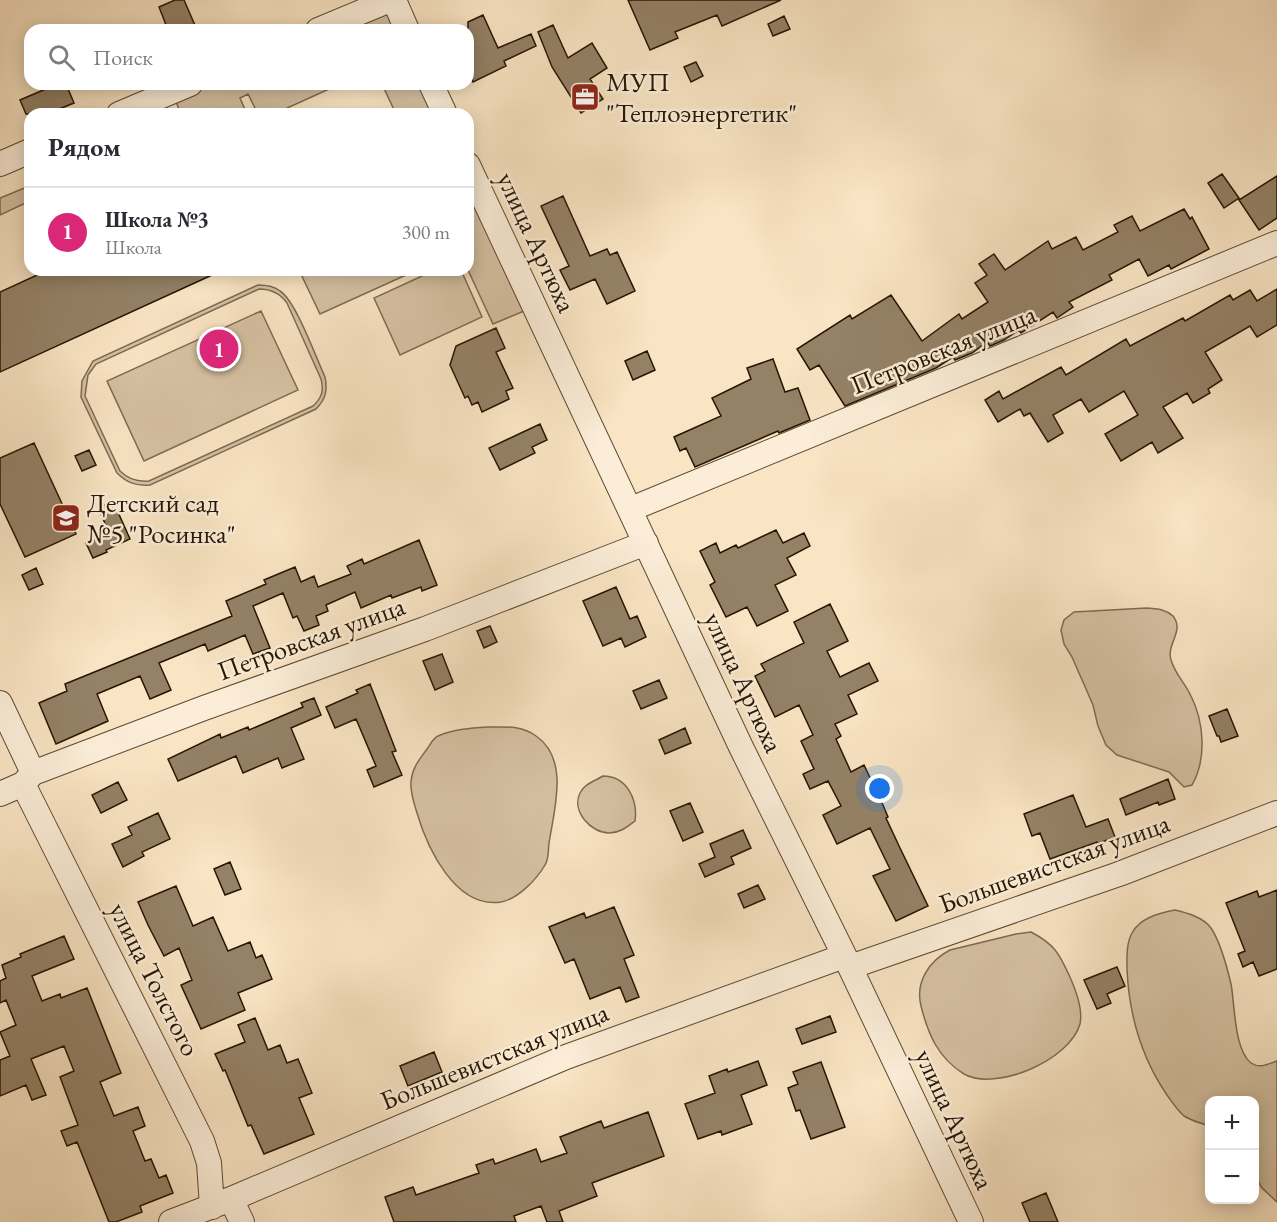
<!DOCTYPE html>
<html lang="ru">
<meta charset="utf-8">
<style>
:root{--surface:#fff;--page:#f2f2f3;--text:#2b2b33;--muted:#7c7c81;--line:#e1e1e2;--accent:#db2777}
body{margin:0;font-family:"EB Garamond",serif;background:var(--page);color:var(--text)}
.controls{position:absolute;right:18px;bottom:18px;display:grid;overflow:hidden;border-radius:12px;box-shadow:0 3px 15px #0003}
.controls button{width:54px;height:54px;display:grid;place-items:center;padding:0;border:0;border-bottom:2px solid var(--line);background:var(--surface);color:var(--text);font:30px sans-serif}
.you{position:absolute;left:880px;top:789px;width:21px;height:21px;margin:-15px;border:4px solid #fff;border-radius:50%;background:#1a73e8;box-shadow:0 0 0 9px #1a73e833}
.badge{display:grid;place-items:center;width:39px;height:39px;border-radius:50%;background:var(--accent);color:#fff;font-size:20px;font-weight:700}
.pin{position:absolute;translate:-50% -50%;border:3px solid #fff;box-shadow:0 2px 6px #0006}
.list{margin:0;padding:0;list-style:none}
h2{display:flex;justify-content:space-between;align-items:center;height:78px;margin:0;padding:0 24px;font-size:26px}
h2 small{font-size:20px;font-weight:400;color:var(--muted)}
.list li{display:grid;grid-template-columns:39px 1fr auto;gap:18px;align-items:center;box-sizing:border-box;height:90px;padding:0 24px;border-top:2px solid var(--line)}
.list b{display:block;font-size:22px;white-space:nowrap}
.list p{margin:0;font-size:20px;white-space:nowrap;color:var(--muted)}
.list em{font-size:20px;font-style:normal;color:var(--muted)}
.icon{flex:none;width:33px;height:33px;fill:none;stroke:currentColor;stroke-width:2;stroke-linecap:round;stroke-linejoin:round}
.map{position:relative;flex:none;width:1277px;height:1222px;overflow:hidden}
.search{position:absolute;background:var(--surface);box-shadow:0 3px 15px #0003;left:24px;top:24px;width:450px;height:66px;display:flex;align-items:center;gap:15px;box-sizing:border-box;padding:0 21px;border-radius:18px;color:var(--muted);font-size:22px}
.panel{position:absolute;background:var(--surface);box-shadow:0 3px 15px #0003;left:24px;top:108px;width:450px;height:168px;border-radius:18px}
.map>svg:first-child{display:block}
.green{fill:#d5c1a2;stroke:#7e6b52;stroke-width:1.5;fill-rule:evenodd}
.building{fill:#948166;stroke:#261502;stroke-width:1.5}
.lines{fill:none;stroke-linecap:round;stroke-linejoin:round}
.minor-casing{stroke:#5b4932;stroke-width:26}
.minor{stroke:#fbedd8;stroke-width:24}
.labels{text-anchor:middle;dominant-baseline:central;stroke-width:5;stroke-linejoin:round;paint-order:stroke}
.poi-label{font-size:27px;fill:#261502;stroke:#fbedd8;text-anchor:start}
.street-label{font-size:27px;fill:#261502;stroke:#fbedd8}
</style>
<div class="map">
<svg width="1277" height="1222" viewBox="0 0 1277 1222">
<rect width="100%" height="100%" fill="#f9e4c3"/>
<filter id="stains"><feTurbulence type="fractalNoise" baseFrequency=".00333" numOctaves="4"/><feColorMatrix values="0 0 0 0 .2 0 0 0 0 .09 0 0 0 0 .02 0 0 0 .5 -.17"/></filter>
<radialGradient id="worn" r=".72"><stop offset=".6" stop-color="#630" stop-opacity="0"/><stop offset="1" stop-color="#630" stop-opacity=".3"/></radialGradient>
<path class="green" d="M386,8L396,30H357L353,22Z
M206,84H264L265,87L273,84H335L336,86L274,114H258L248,94L240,98L247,114H181L174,97Z
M382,84H421L435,114H396Z
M27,187L30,194V201L0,215V198Z
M468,187L524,311L493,324L468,270Z
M299,270H417L320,314Z
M435,270H461L482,317L400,355L374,298Z
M258,285C266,285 274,286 280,291C296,301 316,358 325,377C328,391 325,400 316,409L150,485C136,486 127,483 117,473L81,397L82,381L93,361ZM259,289C271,289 280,293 287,303L321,379C324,390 322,398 313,406L149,481C138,482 128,479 120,471L85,396L88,375L96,364Z
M261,311L298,390L144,461L107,381Z
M1147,608C1156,609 1166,609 1173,616C1185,631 1166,644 1171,660C1175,674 1185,683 1191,696C1204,722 1207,759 1192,785L1184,787L1169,772L1117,755L1106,745L1098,726L1093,705L1072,657L1064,644L1061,630L1064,620L1074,612Z
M488,727C505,727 521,725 536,736C570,759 554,810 549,843C548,850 549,859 545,865C537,879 518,899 501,902C455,909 427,847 417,813C414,803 410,792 411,782C412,768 419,760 427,749C430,745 433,738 438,736C454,729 471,728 488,727Z
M603,776C627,776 638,800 635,821C627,827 620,833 609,833C591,833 571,811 580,793C584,784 595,781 603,776Z
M1175,910C1187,913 1203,917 1211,928C1221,943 1227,967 1231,984C1235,1005 1234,1050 1251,1063C1260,1069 1268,1064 1277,1061V1202L1262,1188L1255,1175L1254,1100H1210L1209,1126C1201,1123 1192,1121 1184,1116C1177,1110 1172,1102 1167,1095C1141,1057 1129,1015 1127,969C1127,958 1126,944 1132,933C1140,918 1159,913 1175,910Z
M1031,932C1054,944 1059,953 1069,975C1075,988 1083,1010 1080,1024C1070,1060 996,1092 964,1074C938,1058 928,1034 921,1006C915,982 929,961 950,950L1016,934Z"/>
<path class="building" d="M175,0H184L197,30H168L159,7Z
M628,0H781L722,26L717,15L675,32L678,38L650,50Z
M483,15L498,48L531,34L536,46L504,61L506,66L473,82L468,72V22Z
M784,16L790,29L773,36L768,24Z
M553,25L568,58L592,43L607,68L590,79L603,99L581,113L552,67L538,32Z
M696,62L703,76L691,82L684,67Z
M46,84H66L74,103L47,114H26L20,100L48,88Z
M1222,174L1239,198L1224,208L1208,183Z
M1277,176V218L1259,230L1239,200Z
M563,196L590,256L607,249L610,255L617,252L635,291L607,304L595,279L570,290L560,270L569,266L541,206Z
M1184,209L1190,219L1192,217L1209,249L1171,269L1169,265L1148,276L1139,259L1109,275L1112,280L1069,302L1073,307L1057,318L1053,312L1021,333L1019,330L1004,340L990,346L987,342L972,353L955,360L953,357L936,368L845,406L819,365L810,370L797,349L850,315L852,319L891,295L922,341L959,314L962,319L988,302L975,283L987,275L979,264L994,254L1005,270L1048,241L1052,249L1076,237L1083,250L1118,232L1114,225L1132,216L1140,231Z
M48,270H223L0,372V292Z
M1277,289V325L1257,337L1250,326L1205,352L1222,380L1208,389L1210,393L1193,403L1187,393L1163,407L1183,438L1158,453L1152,442L1121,461L1105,434L1138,415L1124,391L1089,412L1081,399L1053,415L1063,433L1048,442L1030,413L1024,416L1020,409L998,422L985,400L999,391L1003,399L1061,367L1066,375L1126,339L1130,346L1183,318L1185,321L1230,295L1233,300L1250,290L1257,301Z
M496,328L505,348L496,352L513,388L506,391L509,399L482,412L478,402L472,405L468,396L465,398L450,365L456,346Z
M647,351L655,370L633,380L625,361Z
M773,359L785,392L798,388L810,420L779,433L778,431L695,467L686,448L680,451L674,437L721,416L712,398L751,379L747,368Z
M540,424L547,440L532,447L535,453L500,470L489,448Z
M34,443L76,534L25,557L0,504V458Z
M89,450L96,465L82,471L75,456Z
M113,501L130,539L106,550L107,552L93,558L86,543L109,532L98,508Z
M776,530L783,543L804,533L810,546L787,558L796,575L775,585L788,611L757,626L747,607L726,617L710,585L715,582L700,551L716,543L720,553L736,545L738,548Z
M419,540L437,585L422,591L421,587L392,598L391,595L361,608L355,592L326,605L328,611L316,616L319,625L304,631L297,616L293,618L283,593L253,606L270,648L253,654L245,635L208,651L205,644L159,663L171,690L150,699L140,676L97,694L108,721L56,744L39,703L67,691L65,684L232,616L226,601L266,584L264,580L295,567L301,582L314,576L318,587L351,574L347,566L362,559L364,564Z
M36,568L43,584L29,590L22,575Z
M616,587L630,619L637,616L646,637L625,647L621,638L603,646L583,601Z
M830,604L848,641L827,651L840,677L869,663L878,681L848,695L857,714L835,724L841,736L836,739L851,772L864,765L883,805L888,817L886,818L900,848L928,906L896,921L873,876L890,869L870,828L837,844L823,815L841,806L828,781L810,789L803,774L814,769L801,741L813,735L799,705L775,717L755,676L765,671L761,664L804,643L794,622Z
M490,626L497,642L484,648L477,631Z
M442,654L453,682L435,690L423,661Z
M659,680L667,698L641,709L633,691Z
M370,684L396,751L392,752L402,775L374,787L367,770L376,766L356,719L335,728L326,707L358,693L356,690Z
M314,698L321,715L291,728L304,759L282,768L278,758L243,773L236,756L178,781L168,759L220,734L221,738L248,727L249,730L303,707L301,703Z
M1227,709L1238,736L1221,742L1219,736H1217L1209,716Z
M685,728L691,743L665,754L659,740Z
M1168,779L1175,799L1159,805L1158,802L1126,815L1120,799Z
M118,782L127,800L101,813L92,795Z
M1073,795L1086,827L1108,819L1115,837L1097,844V842L1050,859L1040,833L1032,836L1024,814Z
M690,803L703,832L683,841L670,811Z
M158,813L170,839L142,852L144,856L123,867L112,844L132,835L128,827Z
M743,830L751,848L731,857L734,864L705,877L699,864L715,857L710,844Z
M230,862L241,889L225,895L214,869Z
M758,885L765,899L744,908L738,894Z
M176,886L193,926L213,917L228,951L250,942L256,958L262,955L272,979L238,993L245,1010L201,1029L181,985L192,980L179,948L164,956L148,925L138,902Z
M1277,890V969L1259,976L1253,962L1243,967L1238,954L1245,951L1226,903L1257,891L1259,897Z
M614,907L634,955L624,959L639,997L626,1002L620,987L590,999L574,959L565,963L549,927L584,913L586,918Z
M64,936L74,959L32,976L42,1001L60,994L61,998L87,988L121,1073L100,1082L114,1116L138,1107L145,1126L133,1131L145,1161L151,1159L159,1178L166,1175L173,1193L140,1206L142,1212L116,1222H109L77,1142L67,1146L61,1131L78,1125L60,1077L74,1071L64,1046L31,1059L46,1095L32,1100L26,1085L0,1096V1060L10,1056L0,1032L16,1025L6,1000L0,1003V981L6,978L2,965L21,957L20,954Z
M1117,967L1125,986L1107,994L1111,1003L1097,1009L1084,980Z
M830,1016L836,1032L802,1044L796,1029Z
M255,1018L268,1050L280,1045L287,1063L298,1059L312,1093L299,1098L314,1134L264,1154L251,1125L248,1126L225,1070L223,1071L215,1054L245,1042L238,1025Z
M434,1052L442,1072L408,1086L400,1066Z
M758,1061L767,1085L741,1095L752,1124L722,1135L721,1131L698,1139L685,1104L715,1093L709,1076L727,1069L728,1072Z
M821,1062L845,1127L811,1139L800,1110L796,1111L788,1088L798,1084L793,1072Z
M648,1112L664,1156L592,1183L597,1196L559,1211L563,1222H547L541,1206L514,1216L516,1222H394L385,1197L413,1187L416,1195L479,1173L476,1165L493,1159L495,1164L536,1149L541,1162L567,1153L560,1137L601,1121L604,1128Z
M1046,1193L1058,1222H1030L1022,1203Z"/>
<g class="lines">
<g class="minor-casing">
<path id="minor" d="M394,0L407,30
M318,30L390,0
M431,84L445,114
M119,114L190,84
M0,164L30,151
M468,165L741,747L850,967L971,1222
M631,509L1277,243
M0,703L33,773
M23,784L202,1141L209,1163L212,1207
M0,794L23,784L33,773L204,708L425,629L646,543
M850,967L1119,874L1277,813
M231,1199L242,1222
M171,1222L231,1199L566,1057L844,956"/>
</g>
<use href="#minor" class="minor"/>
</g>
<defs>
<g id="office-square" transform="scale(1.5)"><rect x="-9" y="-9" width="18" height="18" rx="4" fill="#8f2418" stroke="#fbedd8"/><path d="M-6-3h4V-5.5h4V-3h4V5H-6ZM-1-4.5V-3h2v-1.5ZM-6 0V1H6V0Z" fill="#fff"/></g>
<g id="school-square" transform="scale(1.5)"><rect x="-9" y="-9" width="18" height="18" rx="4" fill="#8f2418" stroke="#fbedd8"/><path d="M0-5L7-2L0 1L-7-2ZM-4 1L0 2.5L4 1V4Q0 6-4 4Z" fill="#fff"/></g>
</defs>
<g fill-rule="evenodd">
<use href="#office-square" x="585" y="97"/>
<use href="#school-square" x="66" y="518"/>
</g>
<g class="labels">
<g class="poi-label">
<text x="606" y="81">МУП<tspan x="606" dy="31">"Теплоэнергетик"</tspan></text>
<text x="87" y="502">Детский сад<tspan x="87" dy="31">№5 "Росинка"</tspan></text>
</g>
<g class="street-label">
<text transform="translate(537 242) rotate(65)">улица Артюха</text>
<text transform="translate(943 349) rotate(-22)">Петровская улица</text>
<text transform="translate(311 638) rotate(-20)">Петровская улица</text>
<text transform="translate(744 682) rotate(65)">улица Артюха</text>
<text transform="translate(1054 863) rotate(-20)">Большевистская улица</text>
<text transform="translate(155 979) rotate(63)">улица Толстого</text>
<text transform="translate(494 1056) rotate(-22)">Большевистская улица</text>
<text transform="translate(955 1119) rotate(65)">улица Артюха</text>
</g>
</g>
<rect width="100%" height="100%" filter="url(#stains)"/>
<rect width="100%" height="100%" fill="url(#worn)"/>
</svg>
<div class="controls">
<button>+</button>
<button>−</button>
</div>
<div class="you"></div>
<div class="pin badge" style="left:219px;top:349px">1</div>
<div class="search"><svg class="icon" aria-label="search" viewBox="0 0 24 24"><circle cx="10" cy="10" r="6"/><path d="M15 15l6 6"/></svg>Поиск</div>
<section class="panel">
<h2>Рядом<small></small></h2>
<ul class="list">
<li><span class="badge">1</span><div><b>Школа №3</b><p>Школа</p></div><em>300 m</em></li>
</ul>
</section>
</div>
